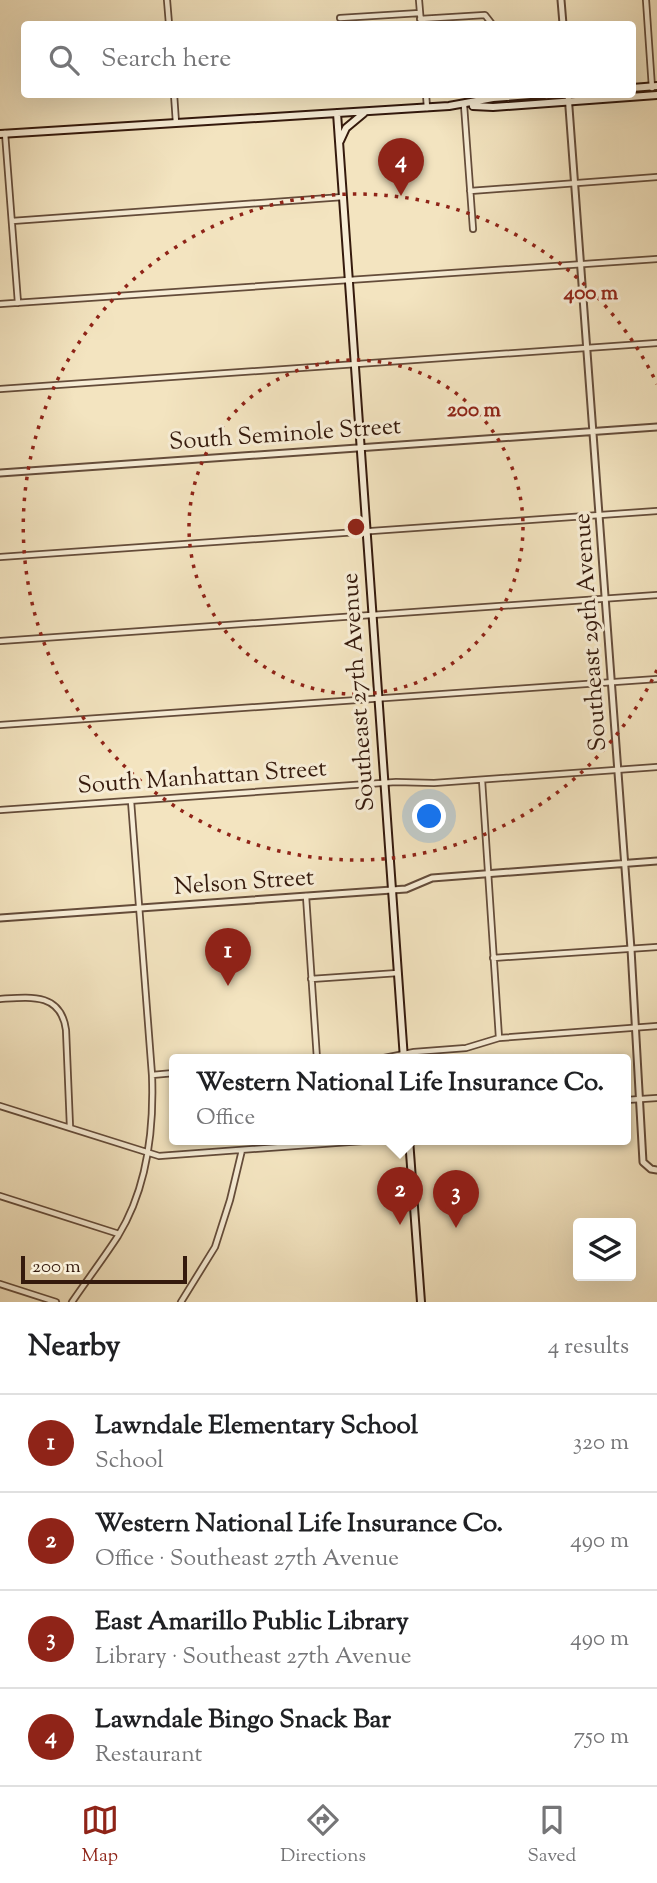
<!DOCTYPE html>
<meta charset="utf-8">
<style>
:root{--surface:#fff;--page:#f2f2f2;--text:#202124;--muted:#757577;--line:#e0e0e0;--accent:#8f2418}
body{margin:0;font-family:"Sorts Mill Goudy",serif;background:var(--page);color:var(--text)}
.controls{position:absolute;right:21px;bottom:21px;display:grid;overflow:hidden;border-radius:7px;box-shadow:0 7px 28px #0002}
.controls button{width:63px;height:63px;display:grid;place-items:center;padding:0;border:0;border-bottom:2px solid var(--line);background:var(--surface);color:var(--text);font:35px sans-serif}
.scale{position:absolute;left:21px;bottom:18px;width:166px;box-sizing:border-box;padding-left:7px;border:4px solid #351a0d;border-top:0;font-size:19px;line-height:24px;white-space:nowrap;color:#351a0d;-webkit-text-stroke:5px #f7edd6;paint-order:stroke}
.you{position:absolute;left:430px;top:817px;width:24px;height:24px;margin:-18px;border:5px solid #fff;border-radius:50%;background:#1a73e8;box-shadow:0 0 0 10px #1a73e833}
.badge{display:grid;place-items:center;width:46px;height:46px;border-radius:50%;background:var(--accent);color:#fff;font-size:23px;font-weight:700}
.pin{position:absolute;translate:-50% -58px;filter:drop-shadow(0 2px 4px #0008)}
.pin::after{content:'';position:absolute;top:37px;width:24px;height:21px;background:inherit;clip-path:polygon(0 0,100% 0,50% 100%)}
.popup{position:absolute;left:169px;top:1054px;width:462px;height:91px;box-sizing:border-box;display:grid;place-content:center;border-radius:7px;background:var(--surface);filter:drop-shadow(0 2px 5px #0005);font-size:23px;white-space:nowrap;color:var(--muted)}
.popup b{font-size:26px;color:var(--text)}
.popup::after{content:'';position:absolute;left:50%;top:100%;margin-left:-14px;border:14px solid transparent;border-top-color:var(--surface)}
.list{margin:0;padding:0;list-style:none}
h2{display:flex;justify-content:space-between;align-items:center;height:91px;margin:0;padding:0 28px;font-size:30px}
h2 small{font-size:23px;font-weight:400;color:var(--muted)}
.list li{display:grid;grid-template-columns:46px 1fr auto;gap:21px;align-items:center;box-sizing:border-box;height:98px;padding:0 28px;border-top:2px solid var(--line)}
.list b{display:block;font-size:26px;white-space:nowrap}
.list p{margin:0;font-size:23px;white-space:nowrap;color:var(--muted)}
.list em{font-size:23px;font-style:normal;color:var(--muted)}
.icon{flex:none;width:38px;height:38px;fill:none;stroke:currentColor;stroke-width:2;stroke-linecap:round;stroke-linejoin:round}
.map{position:relative;flex:none;width:657px;height:1302px;overflow:hidden}
.search{position:absolute;background:var(--surface);box-shadow:0 7px 28px #0002;left:21px;right:21px;top:21px;height:77px;display:flex;align-items:center;gap:18px;box-sizing:border-box;padding:0 24px;border-radius:7px;color:var(--muted);font-size:26px}
.sheet{height:483px;background:var(--surface)}
nav{display:flex;justify-content:space-around;align-items:center;box-sizing:border-box;height:98px;border-top:2px solid var(--line);background:var(--surface);font-size:19px;color:var(--muted)}
nav a{display:grid;justify-items:center;gap:4px}
nav .on{color:var(--accent)}
.map>svg:first-child{display:block}
.lines{fill:none;stroke-linecap:round;stroke-linejoin:round}
.minor-casing{stroke:#644c3a;stroke-width:8}
.tertiary-casing{stroke:#644c3a;stroke-width:9}
.secondary-casing{stroke:#351a0d;stroke-width:10}
.minor{stroke:#f7edd6;stroke-width:4.5}
.tertiary{stroke:#f7edd6;stroke-width:5}
.secondary{stroke:#f7edd6;stroke-width:6}
.ring{fill:none;stroke:#8f2418;stroke-width:3.5;stroke-dasharray:3.5 7}
.labels{text-anchor:middle;dominant-baseline:central;stroke-width:6;stroke-linejoin:round;paint-order:stroke}
.street-label{font-size:24px;fill:#351a0d;stroke:#f7edd6}
.centre{fill:#8f2418;stroke:#f7edd6;stroke-width:3.5}
.ring-label{font-size:21px;text-anchor:middle;font-weight:bold;fill:#8f2418;stroke:#f7edd6;stroke-width:6;stroke-linejoin:round;paint-order:stroke}
</style>
<div class="map">
<svg width="657" height="1302" viewBox="0 0 657 1302">
<rect width="100%" height="100%" fill="#f3e4c0"/>
<filter id="stains"><feTurbulence type="fractalNoise" baseFrequency=".00286" numOctaves="4"/><feColorMatrix values="0 0 0 0 .2 0 0 0 0 .09 0 0 0 0 .02 0 0 0 .5 -.17"/></filter>
<radialGradient id="worn" r=".72"><stop offset=".6" stop-color="#630" stop-opacity="0"/><stop offset="1" stop-color="#630" stop-opacity=".3"/></radialGradient>
<g class="lines">
<g class="minor-casing">
<path id="minor" d="M167,0L169,24
M419,0L421,24
M646,0L652,88
M340,18L420,13
M420,19L485,15L492,24
M174,94L176,123
M426,94L427,108
M464,105L473,229
M5,133L18,303
M470,191L657,177
M12,221L343,197
M0,304L657,259
M0,389L657,343
M0,557L657,511
M0,641L657,595
M0,725L657,679
M482,780L499,1038
M0,810L396,782L434,783L657,767
M306,896L317,1059
M493,958L657,947
M311,979L398,973
M0,999C29,997 61,992 66,1030L70,1127
M379,1059L414,1052L466,1048L499,1038L657,1026
M152,1075L174,1073
M626,1100L657,1098
M0,1106L159,1156L390,1139
M0,1196L119,1234
M0,1284L56,1302
M72,1302C87,1280 103,1259 118,1236C147,1189 154,1129 152,1075L131,801
M181,1302L215,1247L230,1200L242,1150"/>
</g>
<g class="tertiary-casing">
<path id="tertiary" d="M561,0L563,24
M568,94L631,949L643,1162L651,1169L657,1170
M0,473L657,427
M0,918L406,889L432,878L657,861"/>
</g>
<g class="secondary-casing">
<path id="secondary" d="M632,88L657,86
M473,106L493,107L657,95
M337,113L404,1059
M0,134L449,106L493,98L543,94
M340,141L346,128L364,113
M409,1139L421,1302"/>
</g>
<use href="#minor" class="minor"/>
<use href="#tertiary" class="tertiary"/>
<use href="#secondary" class="secondary"/>
</g>
<g class="ring">
<circle cx="356" cy="527" r="167"/>
<path d="M657 670A333 333 0 1 1 657 384"/>
</g>
<g class="labels">
<g class="street-label">
<text transform="translate(285 435) rotate(-4)">South Seminole Street</text>
<text transform="translate(591 632) rotate(-94)">Southeast 29th Avenue</text>
<text transform="translate(359 692) rotate(-94)">Southeast 27th Avenue</text>
<text transform="translate(202 778) rotate(-4)">South Manhattan Street</text>
<text transform="translate(244 883) rotate(-4)">Nelson Street</text>
</g>
</g>
<circle cx="356" cy="527" r="10" class="centre"/>
<g class="ring-label">
<text x="591" y="299">400 m</text>
<text x="474" y="416">200 m</text>
</g>
<rect width="100%" height="100%" filter="url(#stains)"/>
<rect width="100%" height="100%" fill="url(#worn)"/>
</svg>
<div class="controls">
<button><svg class="icon" aria-label="layers" viewBox="0 0 24 24"><path d="M12 4l9 5-9 5-9-5zM3 14l9 5 9-5"/></svg></button>
</div>
<div class="scale">200 m</div>
<div class="you"></div>
<div class="pin badge" style="left:228px;top:986px">1</div>
<div class="pin badge" style="left:400px;top:1225px">2</div>
<div class="popup"><b>Western National Life Insurance Co.</b>Office</div>
<div class="pin badge" style="left:456px;top:1228px">3</div>
<div class="pin badge" style="left:401px;top:196px">4</div>
<div class="search"><svg class="icon" aria-label="search" viewBox="0 0 24 24"><circle cx="10" cy="10" r="6"/><path d="M15 15l6 6"/></svg>Search here</div>
</div>
<section class="sheet">
<h2>Nearby<small>4 results</small></h2>
<ul class="list">
<li><span class="badge">1</span><div><b>Lawndale Elementary School</b><p>School</p></div><em>320 m</em></li>
<li><span class="badge">2</span><div><b>Western National Life Insurance Co.</b><p>Office · Southeast 27th Avenue</p></div><em>490 m</em></li>
<li><span class="badge">3</span><div><b>East Amarillo Public Library</b><p>Library · Southeast 27th Avenue</p></div><em>490 m</em></li>
<li><span class="badge">4</span><div><b>Lawndale Bingo Snack Bar</b><p>Restaurant</p></div><em>750 m</em></li>
</ul>
</section>
<nav>
<a class="on"><svg class="icon" aria-label="map" viewBox="0 0 24 24"><path d="M3 6l6-2 6 2 6-2v14l-6 2-6-2-6 2zM9 4v14M15 6v14"/></svg>Map</a>
<a><svg class="icon" aria-label="directions" viewBox="0 0 24 24"><path d="M12 3l9 9-9 9-9-9zM9 14v-3h6M13 9l2 2-2 2"/></svg>Directions</a>
<a><svg class="icon" aria-label="saved" viewBox="0 0 24 24"><path d="M7 4h10v16l-5-4-5 4z"/></svg>Saved</a>
</nav>
